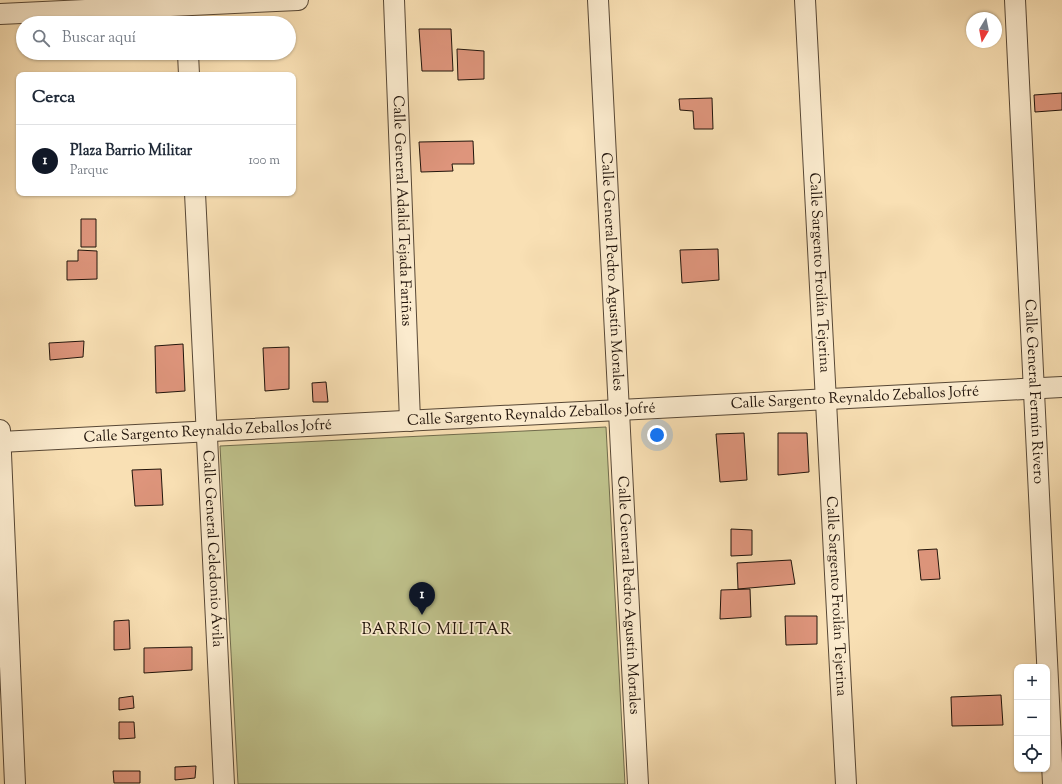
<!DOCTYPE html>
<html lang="es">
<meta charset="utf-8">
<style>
:root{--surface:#fff;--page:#f2f2f3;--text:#1f2937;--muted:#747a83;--line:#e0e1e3;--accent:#111827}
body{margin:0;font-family:"Sorts Mill Goudy",serif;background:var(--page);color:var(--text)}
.controls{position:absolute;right:12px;bottom:12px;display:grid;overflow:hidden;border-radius:8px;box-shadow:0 1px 3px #0004}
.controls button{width:36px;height:36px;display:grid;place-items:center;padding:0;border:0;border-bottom:1px solid var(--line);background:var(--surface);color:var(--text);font:20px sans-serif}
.compass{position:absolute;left:966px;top:12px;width:36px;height:36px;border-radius:50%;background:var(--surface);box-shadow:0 1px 3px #0004;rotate:190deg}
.you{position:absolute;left:657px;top:435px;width:14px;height:14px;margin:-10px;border:3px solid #fff;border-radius:50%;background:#1a73e8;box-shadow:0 0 0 6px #1a73e833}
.badge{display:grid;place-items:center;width:26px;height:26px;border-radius:50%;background:var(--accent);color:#fff;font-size:13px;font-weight:700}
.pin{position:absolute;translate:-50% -33px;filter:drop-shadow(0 1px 2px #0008)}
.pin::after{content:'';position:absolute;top:21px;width:14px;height:12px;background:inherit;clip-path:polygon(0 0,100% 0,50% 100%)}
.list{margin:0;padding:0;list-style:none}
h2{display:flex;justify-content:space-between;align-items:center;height:52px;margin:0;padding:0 16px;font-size:17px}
h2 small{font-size:13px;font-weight:400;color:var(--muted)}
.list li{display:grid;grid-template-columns:26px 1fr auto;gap:12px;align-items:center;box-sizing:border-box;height:72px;padding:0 16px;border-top:1px solid var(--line)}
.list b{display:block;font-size:15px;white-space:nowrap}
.list p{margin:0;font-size:13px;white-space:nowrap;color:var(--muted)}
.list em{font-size:13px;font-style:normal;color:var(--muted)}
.icon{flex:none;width:22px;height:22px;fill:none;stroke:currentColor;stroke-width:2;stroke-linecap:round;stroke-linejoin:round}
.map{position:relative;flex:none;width:1062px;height:784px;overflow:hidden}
.search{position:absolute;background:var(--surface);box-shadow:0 1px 3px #0004;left:16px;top:16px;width:280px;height:44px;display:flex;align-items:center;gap:10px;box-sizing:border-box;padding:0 14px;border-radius:22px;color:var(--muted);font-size:15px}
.panel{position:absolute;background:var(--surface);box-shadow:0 1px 3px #0004;left:16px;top:72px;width:280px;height:124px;border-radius:8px}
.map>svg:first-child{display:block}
.green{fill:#bfc28c;stroke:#706b4c}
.building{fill:#de957c;stroke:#21140b}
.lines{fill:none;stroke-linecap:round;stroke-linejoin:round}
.minor-casing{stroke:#574735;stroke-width:22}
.minor{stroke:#fbebce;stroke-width:20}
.labels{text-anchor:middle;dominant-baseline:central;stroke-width:3.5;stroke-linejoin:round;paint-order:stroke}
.street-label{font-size:15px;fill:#21140b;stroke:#fbebce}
.neighbourhood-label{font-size:16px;letter-spacing:1px;fill:#21140b;stroke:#fbebce}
</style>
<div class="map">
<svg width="1062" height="784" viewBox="0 0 1062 784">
<rect width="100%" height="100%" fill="#f9e0b4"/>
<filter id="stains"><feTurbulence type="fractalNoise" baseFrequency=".005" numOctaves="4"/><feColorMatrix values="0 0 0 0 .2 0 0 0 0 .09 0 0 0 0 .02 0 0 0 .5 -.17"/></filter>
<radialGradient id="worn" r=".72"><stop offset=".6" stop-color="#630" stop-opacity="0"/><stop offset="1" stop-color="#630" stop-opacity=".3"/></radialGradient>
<path class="green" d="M606,427L625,784H238L220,446Z"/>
<path class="building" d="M419,29H451L453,71H422Z
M457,49L484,51V79L458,80Z
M1062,93V110L1035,112L1034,95Z
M712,98L713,129H694L693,111L680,110L679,99Z
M473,141L474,164H452L453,171L421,172L419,142Z
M81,219H96V247H81Z
M718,249L719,280L682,283L680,250Z
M78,250L97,251V279L67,280V261H78Z
M84,341L83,357L50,360L49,343Z
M183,344L185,391L156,393L155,346Z
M289,347V389L265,391L263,348Z
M326,382L328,402H313L312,383Z
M744,433L747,480L720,482L716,434Z
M778,433H807L809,472L778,475Z
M161,469L163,505L135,506L132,470Z
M731,529L752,530V555L731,556Z
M937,549L940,579L921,580L918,550Z
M791,560L795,584L738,589L737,563Z
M750,589L751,617L720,619L721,590Z
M785,616H817V644L786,645Z
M129,620L130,649L114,650V621Z
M192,647V670L144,673V648Z
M1001,695L1003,725L952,726L951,697Z
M133,696L134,708L119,710V698Z
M119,722H134L135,738L119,739Z
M196,766L195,778L175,780V767Z
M113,771H140V783H114Z"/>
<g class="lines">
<g class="minor-casing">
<g id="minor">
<path id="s1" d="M394,0L410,421"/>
<path id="s2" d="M598,0L638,784"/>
<path id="s3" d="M805,0L846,784"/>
<path id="s4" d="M1015,0L1053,784"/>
<path d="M0,14L298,0"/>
<path d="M188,53L189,75"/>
<path id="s5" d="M195,193L224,784"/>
<path d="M0,430L15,784"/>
<path id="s6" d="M0,442L1062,387"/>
</g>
</g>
<use href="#minor" class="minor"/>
</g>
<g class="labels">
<g class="street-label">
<text stroke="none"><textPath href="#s1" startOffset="211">Calle General Adalid Tejada Fariñas</textPath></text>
<text stroke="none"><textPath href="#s2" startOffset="272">Calle General Pedro Agustín Morales</textPath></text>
<text stroke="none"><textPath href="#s3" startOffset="273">Calle Sargento Froilán Tejerina</textPath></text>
<text stroke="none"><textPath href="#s4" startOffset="392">Calle General Fermín Rivero</textPath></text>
<text stroke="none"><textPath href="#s6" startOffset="856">Calle Sargento Reynaldo Zeballos Jofré</textPath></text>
<text stroke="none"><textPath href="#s6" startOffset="532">Calle Sargento Reynaldo Zeballos Jofré</textPath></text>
<text stroke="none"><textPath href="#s6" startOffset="208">Calle Sargento Reynaldo Zeballos Jofré</textPath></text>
<text stroke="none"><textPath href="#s5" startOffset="356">Calle General Celedonio Ávila</textPath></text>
<text stroke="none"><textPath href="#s2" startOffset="596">Calle General Pedro Agustín Morales</textPath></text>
<text stroke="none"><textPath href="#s3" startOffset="597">Calle Sargento Froilán Tejerina</textPath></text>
</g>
<g class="neighbourhood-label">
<text x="437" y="630">BARRIO MILITAR</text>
</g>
</g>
<rect width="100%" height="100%" filter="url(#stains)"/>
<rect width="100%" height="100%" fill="url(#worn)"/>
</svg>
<div class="controls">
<button>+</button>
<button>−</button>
<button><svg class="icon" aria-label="locate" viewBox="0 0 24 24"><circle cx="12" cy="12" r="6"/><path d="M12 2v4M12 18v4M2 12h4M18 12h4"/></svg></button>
</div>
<svg class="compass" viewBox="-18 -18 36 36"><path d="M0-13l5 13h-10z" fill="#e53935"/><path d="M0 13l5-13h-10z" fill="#747a83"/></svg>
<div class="you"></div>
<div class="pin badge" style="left:422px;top:615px">1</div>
<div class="search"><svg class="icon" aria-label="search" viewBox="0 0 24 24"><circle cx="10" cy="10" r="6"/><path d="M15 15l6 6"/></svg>Buscar aquí</div>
<section class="panel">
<h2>Cerca<small></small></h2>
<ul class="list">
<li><span class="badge">1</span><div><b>Plaza Barrio Militar</b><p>Parque</p></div><em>100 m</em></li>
</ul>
</section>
</div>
